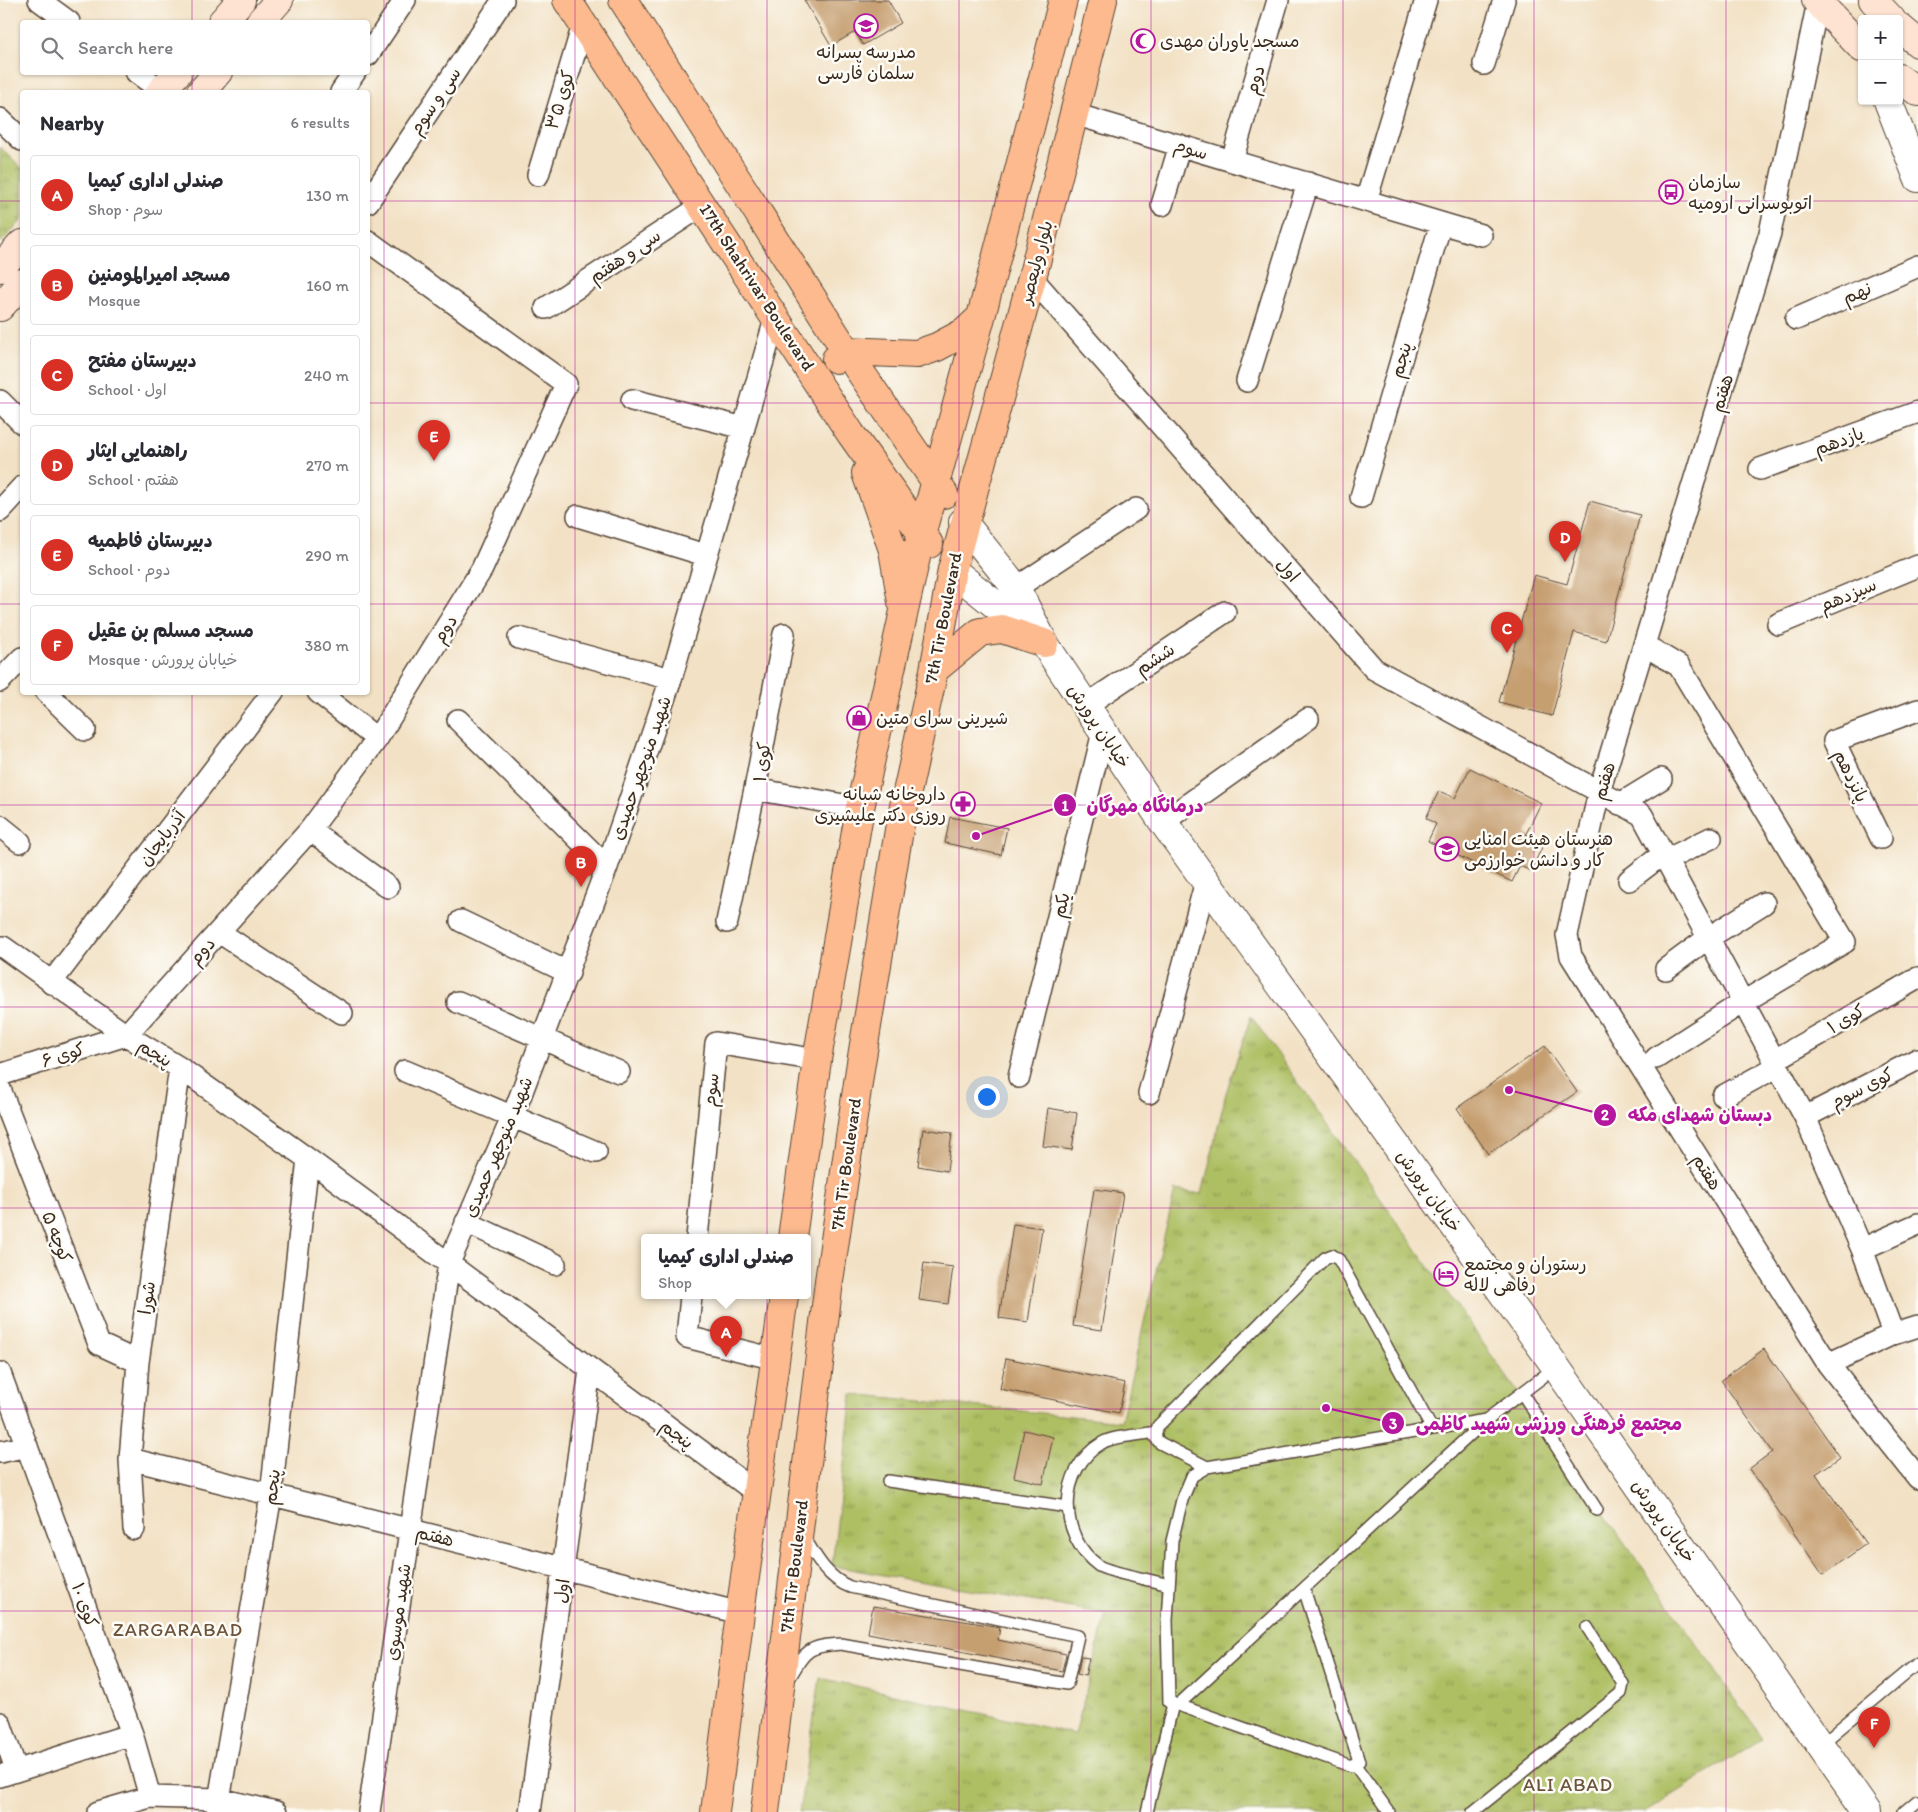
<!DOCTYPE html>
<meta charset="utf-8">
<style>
:root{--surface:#fff;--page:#f2f2f3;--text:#2b2b33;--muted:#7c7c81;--line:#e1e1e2;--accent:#d93025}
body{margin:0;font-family:Itim,"Playpen Sans Arabic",sans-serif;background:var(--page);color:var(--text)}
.controls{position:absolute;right:15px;top:15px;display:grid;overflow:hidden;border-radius:5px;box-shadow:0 1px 4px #0004}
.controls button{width:45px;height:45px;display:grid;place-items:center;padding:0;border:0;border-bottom:1px solid var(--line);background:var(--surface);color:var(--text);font:25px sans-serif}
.you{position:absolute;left:986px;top:1096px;width:18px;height:18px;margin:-12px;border:4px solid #fff;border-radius:50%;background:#1a73e8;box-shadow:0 0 0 8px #1a73e833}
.badge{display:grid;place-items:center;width:32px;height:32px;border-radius:50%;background:var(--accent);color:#fff;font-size:16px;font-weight:700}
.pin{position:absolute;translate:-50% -41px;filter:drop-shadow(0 1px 2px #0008)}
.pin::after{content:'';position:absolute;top:26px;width:18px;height:15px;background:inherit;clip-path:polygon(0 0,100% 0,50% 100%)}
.popup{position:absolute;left:641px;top:1234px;width:170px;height:65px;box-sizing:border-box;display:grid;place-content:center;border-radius:5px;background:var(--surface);filter:drop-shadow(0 1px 4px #0005);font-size:16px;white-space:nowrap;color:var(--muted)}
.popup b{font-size:19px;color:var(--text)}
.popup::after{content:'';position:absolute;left:50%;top:100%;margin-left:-10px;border:10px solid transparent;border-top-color:var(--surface)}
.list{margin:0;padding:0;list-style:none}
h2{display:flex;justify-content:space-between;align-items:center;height:65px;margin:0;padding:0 20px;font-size:21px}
h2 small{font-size:16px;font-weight:400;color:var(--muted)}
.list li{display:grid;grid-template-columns:32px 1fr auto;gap:15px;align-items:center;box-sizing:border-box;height:80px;margin:0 10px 10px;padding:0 10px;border:1px solid var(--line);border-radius:5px}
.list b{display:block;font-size:19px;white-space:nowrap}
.list p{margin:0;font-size:16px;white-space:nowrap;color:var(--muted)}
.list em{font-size:16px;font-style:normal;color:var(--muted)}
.icon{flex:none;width:28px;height:28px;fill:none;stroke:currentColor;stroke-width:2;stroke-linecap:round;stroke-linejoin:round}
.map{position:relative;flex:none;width:1918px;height:1812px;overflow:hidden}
.search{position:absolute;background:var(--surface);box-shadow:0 1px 4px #0004;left:20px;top:20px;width:350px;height:55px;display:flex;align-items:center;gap:12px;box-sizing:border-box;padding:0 18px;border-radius:5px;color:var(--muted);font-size:19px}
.panel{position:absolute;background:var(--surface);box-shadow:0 1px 4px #0004;left:20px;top:90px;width:350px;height:605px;border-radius:5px}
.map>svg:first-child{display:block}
.park{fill:url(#park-tufts);stroke:#747440}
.building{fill:#c69f71}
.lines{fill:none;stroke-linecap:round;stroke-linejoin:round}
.service-casing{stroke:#564537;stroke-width:14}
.minor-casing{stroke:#564537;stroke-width:24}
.tertiary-casing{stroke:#564537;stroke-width:30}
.secondary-casing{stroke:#564537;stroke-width:30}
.primary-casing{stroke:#564537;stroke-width:30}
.service{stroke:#fff;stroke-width:11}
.minor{stroke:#fff;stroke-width:21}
.tertiary{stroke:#fff;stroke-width:28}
.secondary{stroke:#fee3d2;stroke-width:28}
.primary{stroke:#fcba8e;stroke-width:28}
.grid{fill:none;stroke:#b5179e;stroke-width:1;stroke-opacity:0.55}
.labels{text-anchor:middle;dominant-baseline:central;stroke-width:5;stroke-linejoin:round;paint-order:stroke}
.poi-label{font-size:18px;fill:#3b2a1e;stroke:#fdfcf7;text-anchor:start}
.street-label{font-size:18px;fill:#3b2a1e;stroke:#fdfcf7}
.neighbourhood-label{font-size:19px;letter-spacing:1px;fill:#6c533b;stroke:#fdfcf7}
.leader{fill:none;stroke:#b5179e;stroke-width:2}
.callout-dot{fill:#b5179e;stroke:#fdfcf7;stroke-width:2}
.mark-label{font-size:15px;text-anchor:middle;font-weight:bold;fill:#fff}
.callout-label{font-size:19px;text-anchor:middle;font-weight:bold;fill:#b5179e;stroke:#fdfcf7;stroke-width:5;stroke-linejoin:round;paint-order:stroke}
</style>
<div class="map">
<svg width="1918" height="1812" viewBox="0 0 1918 1812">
<defs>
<pattern id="park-tufts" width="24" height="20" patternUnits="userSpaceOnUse" patternTransform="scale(1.25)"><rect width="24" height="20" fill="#aebf63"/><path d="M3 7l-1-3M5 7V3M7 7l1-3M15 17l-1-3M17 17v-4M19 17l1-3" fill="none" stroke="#8f9b51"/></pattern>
</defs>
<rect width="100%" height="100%" fill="#fdfcf7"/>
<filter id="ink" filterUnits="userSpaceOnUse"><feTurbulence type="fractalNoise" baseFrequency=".02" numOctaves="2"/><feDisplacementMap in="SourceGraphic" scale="10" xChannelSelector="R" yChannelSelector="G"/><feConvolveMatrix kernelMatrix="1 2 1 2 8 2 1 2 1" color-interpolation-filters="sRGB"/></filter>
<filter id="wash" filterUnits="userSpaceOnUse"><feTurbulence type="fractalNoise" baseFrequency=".0096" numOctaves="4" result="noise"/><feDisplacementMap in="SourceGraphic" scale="20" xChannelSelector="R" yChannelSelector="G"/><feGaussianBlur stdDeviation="1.12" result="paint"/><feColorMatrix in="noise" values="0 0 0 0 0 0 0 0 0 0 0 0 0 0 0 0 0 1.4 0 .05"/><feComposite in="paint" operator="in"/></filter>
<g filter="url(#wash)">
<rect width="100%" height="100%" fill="#f2e1c4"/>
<path class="park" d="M0,147L22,168V220L0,243Z
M1251,1016L1763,1738L1646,1812H799L820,1678L1075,1734L1106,1614L832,1566L852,1394L1121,1421L1175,1190L1202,1194L1226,1093Z"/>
<g id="blocks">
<path class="building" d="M804,0H888L901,23L863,45L855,32L831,46Z
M1590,501L1640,515L1606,641L1574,632L1552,716L1499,702L1534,575L1567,584Z
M1470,768L1541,803L1526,834L1544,843L1531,871L1520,866L1512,882L1428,841L1436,824L1426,818L1439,791L1455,798Z
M950,817L1007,828L1001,855L945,843Z
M1545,1046L1577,1092L1488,1154L1457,1108Z
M1048,1108L1077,1113L1072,1150L1043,1146Z
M923,1129L952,1133L947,1171L918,1166Z
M1094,1189L1123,1193L1102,1330L1073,1326Z
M1013,1224L1042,1228L1028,1322L999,1318Z
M924,1263L953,1267L948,1304L919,1300Z
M1764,1349L1840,1457L1816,1474L1866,1544L1823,1575L1749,1469L1772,1452L1721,1380Z
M1006,1358L1125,1383L1119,1413L1000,1389Z
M1024,1430L1053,1437L1043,1484L1014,1477Z
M873,1606L1000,1627L998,1640L1066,1654L1062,1671L868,1633Z
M1081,1657L1089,1658L1085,1676L1077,1674Z"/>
</g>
</g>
<g filter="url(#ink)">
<use href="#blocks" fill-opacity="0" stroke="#564537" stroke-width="1"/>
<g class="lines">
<g class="service-casing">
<path id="service" d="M1522,1393L1597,1510
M1486,1420L1207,1467L1192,1476L1182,1500L1172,1541L1167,1620L1169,1702L1178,1705L1486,1420L1556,1367
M1155,1432C1142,1435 1113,1436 1102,1443C1058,1469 1057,1536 1099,1566C1108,1572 1156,1581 1169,1585
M1207,1467L1160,1443L1155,1437L1158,1426L1325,1258L1332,1255L1339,1260L1432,1429
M888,1481L1068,1507
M790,1677C806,1650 808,1646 841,1644L1067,1684L1078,1636L850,1587C827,1578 816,1557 804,1537
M1178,1705L1351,1766L1359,1761L1304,1589
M1820,1745L1918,1663
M1355,1765L1389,1812
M1147,1812L1173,1704
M1473,1812L1621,1693L1623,1684L1587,1627
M1905,1812L1918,1801"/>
</g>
<g class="minor-casing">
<path id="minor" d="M39,0L69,22
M1818,2L1770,233L1599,792L1567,935L1571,956L1828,1364L1918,1478
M368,55L405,0
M1484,64L1504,0
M136,72L162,91
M341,92L355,72
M1074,114L1481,235
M0,119L22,140
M1232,161L1278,0
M538,175L583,25
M1366,201L1426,0
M368,202L503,0
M1162,205L1180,145
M1032,278L1374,669L1642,815L1805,1117L1862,1249L1893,1334
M546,308L703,205
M1796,319L1918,266
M1247,381L1308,183
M632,400L744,428
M0,401L22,423
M1760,469L1918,412
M1361,497L1441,223
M0,511L22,487
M578,516L705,555
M1016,588L1136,509
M1778,624L1918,566
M784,634L755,789L860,808
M519,638L671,679
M1646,646L1679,666L1845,942L1743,1002L1656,1058
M0,681L22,658
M46,692L85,730
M318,692L377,739
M1085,706L1225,612
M458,720L607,867
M1620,804L1661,779
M1163,822L1308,719
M0,826L20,842
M310,830L388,887
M1881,838L1834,741L1918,710
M1666,860L1711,838
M1629,880L1663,854
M461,921L569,973
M727,922L755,789
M219,932L342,1013
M3,947L126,1035L180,1068L308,1159L757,1493
M1666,969L1708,938L1764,903
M51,983L273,692
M458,1002L619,1072
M1775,1060L1918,978
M405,1071L596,1152
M0,1075L126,1035L310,830L377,739L482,569L566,384L368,241
M1019,1077L1103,732
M0,1089L99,1344L138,1362
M1149,1093L1206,881
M1723,1096L1778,1066
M1805,1117L1918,1059
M466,1222L555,1264
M697,1238L716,1043L817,1060
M1862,1249L1918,1224
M691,1296L687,1337L775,1359
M1828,1364L1893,1334L1918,1326
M0,1373L132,1734L0,1776
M0,1452L27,1446
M130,1459L740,1613
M134,1529L130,1459L138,1362L180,1068
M0,1723L16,1769
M132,1734L150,1797
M98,1812L150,1797L219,1799L276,1812
M217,1812L271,1495L308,1159
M369,1812L449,1263L512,1118L607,867L671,679L776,316
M530,1812L590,1370"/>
</g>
<g class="tertiary-casing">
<path id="tertiary" d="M1888,101L1918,178
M963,522L1016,588L1044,643L1163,822L1556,1367L1867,1812
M952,570L1037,638"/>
</g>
<g class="secondary-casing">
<path id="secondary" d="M1816,0L1862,48
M1873,0L1891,19
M222,22L241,0
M260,22L279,0
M1899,27L1918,43
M1899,78L1918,92
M160,92L178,72
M201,92L218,72
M0,268L22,244
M0,307L22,283"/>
</g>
<g class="primary-casing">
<path id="primary" d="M567,0L851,434L929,544
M623,0L846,351L944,494
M836,359L846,351L917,354L937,347L965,332L981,317
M866,473L893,550L902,602
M934,670L980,632L1002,629L1044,643
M792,1238L817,1060L860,808L921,535L981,317L1063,0
M715,1812L740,1613L784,1296
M765,1812L829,1281L860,1069L900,824L934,670L952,570L1032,278L1103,0"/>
</g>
<use href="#service" class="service"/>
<use href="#minor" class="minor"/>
<use href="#tertiary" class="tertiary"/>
<use href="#secondary" class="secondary"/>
<use href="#primary" class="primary"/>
</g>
</g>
<path class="grid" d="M192,0V22M384,0V1812M575,0V1812M767,0V1812M959,0V1812M1151,0V1812M1343,0V1812M1534,0V1812M1726,0V1812M192,72V92M0,201H22M368,201H1918M0,403H22M368,403H1918M0,604H22M368,604H1918M192,692V1812M0,805H1918M0,1007H1918M0,1208H1918M0,1409H1918M0,1611H1918"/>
<defs>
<g id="school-ring" transform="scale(1.25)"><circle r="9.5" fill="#fdfcf7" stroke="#b5179e" stroke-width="1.5"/><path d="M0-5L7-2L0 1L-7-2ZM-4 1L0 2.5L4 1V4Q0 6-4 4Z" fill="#b5179e"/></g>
<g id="mosque-ring" transform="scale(1.25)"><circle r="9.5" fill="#fdfcf7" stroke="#b5179e" stroke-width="1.5"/><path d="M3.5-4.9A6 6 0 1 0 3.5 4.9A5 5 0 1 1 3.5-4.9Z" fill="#b5179e"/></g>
<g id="bus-ring" transform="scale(1.25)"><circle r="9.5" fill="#fdfcf7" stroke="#b5179e" stroke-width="1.5"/><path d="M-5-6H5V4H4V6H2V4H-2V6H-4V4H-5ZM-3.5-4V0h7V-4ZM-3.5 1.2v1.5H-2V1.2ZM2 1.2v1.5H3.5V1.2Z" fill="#b5179e"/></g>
<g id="shop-ring" transform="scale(1.25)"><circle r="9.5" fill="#fdfcf7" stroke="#b5179e" stroke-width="1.5"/><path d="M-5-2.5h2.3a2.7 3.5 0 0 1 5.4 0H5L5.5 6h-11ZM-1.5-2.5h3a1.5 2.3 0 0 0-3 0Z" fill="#b5179e"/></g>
<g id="pharmacy-ring" transform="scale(1.25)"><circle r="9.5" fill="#fdfcf7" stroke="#b5179e" stroke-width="1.5"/><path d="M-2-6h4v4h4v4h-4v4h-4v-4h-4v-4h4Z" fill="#b5179e"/></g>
<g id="hotel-ring" transform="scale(1.25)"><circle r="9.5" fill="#fdfcf7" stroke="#b5179e" stroke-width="1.5"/><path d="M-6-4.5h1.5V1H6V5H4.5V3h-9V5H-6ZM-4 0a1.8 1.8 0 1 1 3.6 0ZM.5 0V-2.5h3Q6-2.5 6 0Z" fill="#b5179e"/></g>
</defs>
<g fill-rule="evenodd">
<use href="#school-ring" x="866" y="26"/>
<use href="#mosque-ring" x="1143" y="41"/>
<use href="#bus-ring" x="1671" y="192"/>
<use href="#shop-ring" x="859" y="718"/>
<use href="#pharmacy-ring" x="963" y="804"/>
<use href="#school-ring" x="1447" y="849"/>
<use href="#hotel-ring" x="1446" y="1274"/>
</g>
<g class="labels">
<g class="poi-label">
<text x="1160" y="41">مسجد یاوران مهدی</text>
<text x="866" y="52" text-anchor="middle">مدرسه پسرانه<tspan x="866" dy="21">سلمان فارسی</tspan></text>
<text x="1688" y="182">سازمان<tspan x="1688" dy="21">اتوبوسرانی ارومیه</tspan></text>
<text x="876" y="718">شیرینی سرای متین</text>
<text x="946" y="794" text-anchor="end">داروخانه شبانه<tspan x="946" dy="21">روزی دکتر علیشیری</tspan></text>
<text x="1464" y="839">هنرستان هیئت امنایی<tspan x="1464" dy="21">کار و دانش خوارزمی</tspan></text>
<text x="1464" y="1264">رستوران و مجتمع<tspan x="1464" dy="21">رفاهی لاله</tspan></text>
</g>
<g class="street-label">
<text transform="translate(1255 80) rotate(-74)">دوم</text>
<text transform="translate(560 100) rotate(-73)">کوی ۳۵</text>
<text transform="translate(435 101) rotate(-56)">سی و سوم</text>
<text transform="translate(1191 149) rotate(17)">سوم</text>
<text transform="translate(625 256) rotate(-34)">سی و هفتم</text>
<text transform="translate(1036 262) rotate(-75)">بلوار ولیعصر</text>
<text transform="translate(757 287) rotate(57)">17th Shahrivar Boulevard</text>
<text transform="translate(1857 293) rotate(-23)">نهم</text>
<text transform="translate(1401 360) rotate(-74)">پنجم</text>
<text transform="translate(1722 393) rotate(-73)">هفتم</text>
<text transform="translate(1839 441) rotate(-20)">یازدهم</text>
<text transform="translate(1288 570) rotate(49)">اول</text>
<text transform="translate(1848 595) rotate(-23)">سیزدهم</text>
<text transform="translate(943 618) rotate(-79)">7th Tir Boulevard</text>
<text transform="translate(445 629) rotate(-58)">دوم</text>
<text transform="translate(1155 659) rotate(-34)">ششم</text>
<text transform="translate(1099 726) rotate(56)">خیابان پرورش</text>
<text transform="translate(762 762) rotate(-83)">کوی ۱</text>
<text transform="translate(641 768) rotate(-71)">شهبد منوچهر حمیدی</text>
<text transform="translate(1851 776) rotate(64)">پانزدهم</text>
<text transform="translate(1604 781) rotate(-74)">هفتم</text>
<text transform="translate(162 838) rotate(-53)">آذربایجان</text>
<text transform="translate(1061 905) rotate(-76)">یکم</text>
<text transform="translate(202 951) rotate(-48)">دوم</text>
<text transform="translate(1846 1019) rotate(-30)">کوی ۱</text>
<text transform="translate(155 1053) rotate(32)">پنجم</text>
<text transform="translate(63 1055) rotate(-18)">کوی ۶</text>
<text transform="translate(1862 1088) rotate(-27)">کوی سوم</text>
<text transform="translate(711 1090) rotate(-84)">سوم</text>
<text transform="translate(498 1147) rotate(-67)">شهبد منوچهر حمیدی</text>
<text transform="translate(846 1164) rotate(-82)">7th Tir Boulevard</text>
<text transform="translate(1707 1172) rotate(58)">هفتم</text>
<text transform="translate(1429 1191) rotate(54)">خیابان پرورش</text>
<text transform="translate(57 1237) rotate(69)">کوچه ۵</text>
<text transform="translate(147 1298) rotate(-82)">شورا</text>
<text transform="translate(677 1434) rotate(37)">پنجم</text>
<text transform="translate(272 1487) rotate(-83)">پنجم</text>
<text transform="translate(1664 1521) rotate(55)">خیابان پرورش</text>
<text transform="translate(435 1536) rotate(14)">هفتم</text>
<text transform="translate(794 1566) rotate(-83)">7th Tir Boulevard</text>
<text transform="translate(562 1591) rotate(-82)">اول</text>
<text transform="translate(85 1605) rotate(70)">کوی ۱۰</text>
<text transform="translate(398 1612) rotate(-82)">شهید موسوی</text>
</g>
<g class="neighbourhood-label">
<text x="178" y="1629">ZARGARABAD</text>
<text x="1568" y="1784">ALI ABAD</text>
</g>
</g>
<path class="leader" d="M976 836L1065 805M1509 1090L1605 1115M1326 1408L1393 1423"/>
<g class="callout-dot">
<circle cx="976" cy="836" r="5"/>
<circle cx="1509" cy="1090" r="5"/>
<circle cx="1326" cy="1408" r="5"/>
<circle cx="1065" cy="805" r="12"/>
<circle cx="1605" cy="1115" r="12"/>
<circle cx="1393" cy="1423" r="12"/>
</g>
<g class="mark-label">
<text x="1065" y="811">1</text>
<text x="1605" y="1120">2</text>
<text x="1393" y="1429">3</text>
</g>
<g class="callout-label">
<text x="1145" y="812">درمانگاه مهرگان</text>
<text x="1700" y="1121">دبستان شهدای مکه</text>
<text x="1549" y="1430">مجتمع فرهنگی ورزشی شهید کاظمی</text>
</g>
</svg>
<div class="controls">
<button>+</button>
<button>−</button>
</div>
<div class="you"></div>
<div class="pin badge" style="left:726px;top:1357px">A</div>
<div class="popup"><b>صندلی اداری کیمیا</b>Shop</div>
<div class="pin badge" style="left:581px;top:887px">B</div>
<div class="pin badge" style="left:1507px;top:653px">C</div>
<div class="pin badge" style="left:1565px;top:562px">D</div>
<div class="pin badge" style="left:434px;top:461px">E</div>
<div class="pin badge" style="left:1874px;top:1748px">F</div>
<div class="search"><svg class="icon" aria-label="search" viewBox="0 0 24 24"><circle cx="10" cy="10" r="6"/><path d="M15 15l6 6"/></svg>Search here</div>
<section class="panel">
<h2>Nearby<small>6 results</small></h2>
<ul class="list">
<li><span class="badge">A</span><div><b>صندلی اداری کیمیا</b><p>Shop · سوم</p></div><em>130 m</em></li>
<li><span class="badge">B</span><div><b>مسجد امیرالمومنین</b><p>Mosque</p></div><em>160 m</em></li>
<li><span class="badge">C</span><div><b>دبیرستان مفتح</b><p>School · اول</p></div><em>240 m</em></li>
<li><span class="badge">D</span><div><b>راهنمایی ایثار</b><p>School · هفتم</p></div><em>270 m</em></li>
<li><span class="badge">E</span><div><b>دبیرستان فاطمیه</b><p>School · دوم</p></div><em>290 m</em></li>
<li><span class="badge">F</span><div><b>مسجد مسلم بن عقیل</b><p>Mosque · خیابان پرورش</p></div><em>380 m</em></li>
</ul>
</section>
</div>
